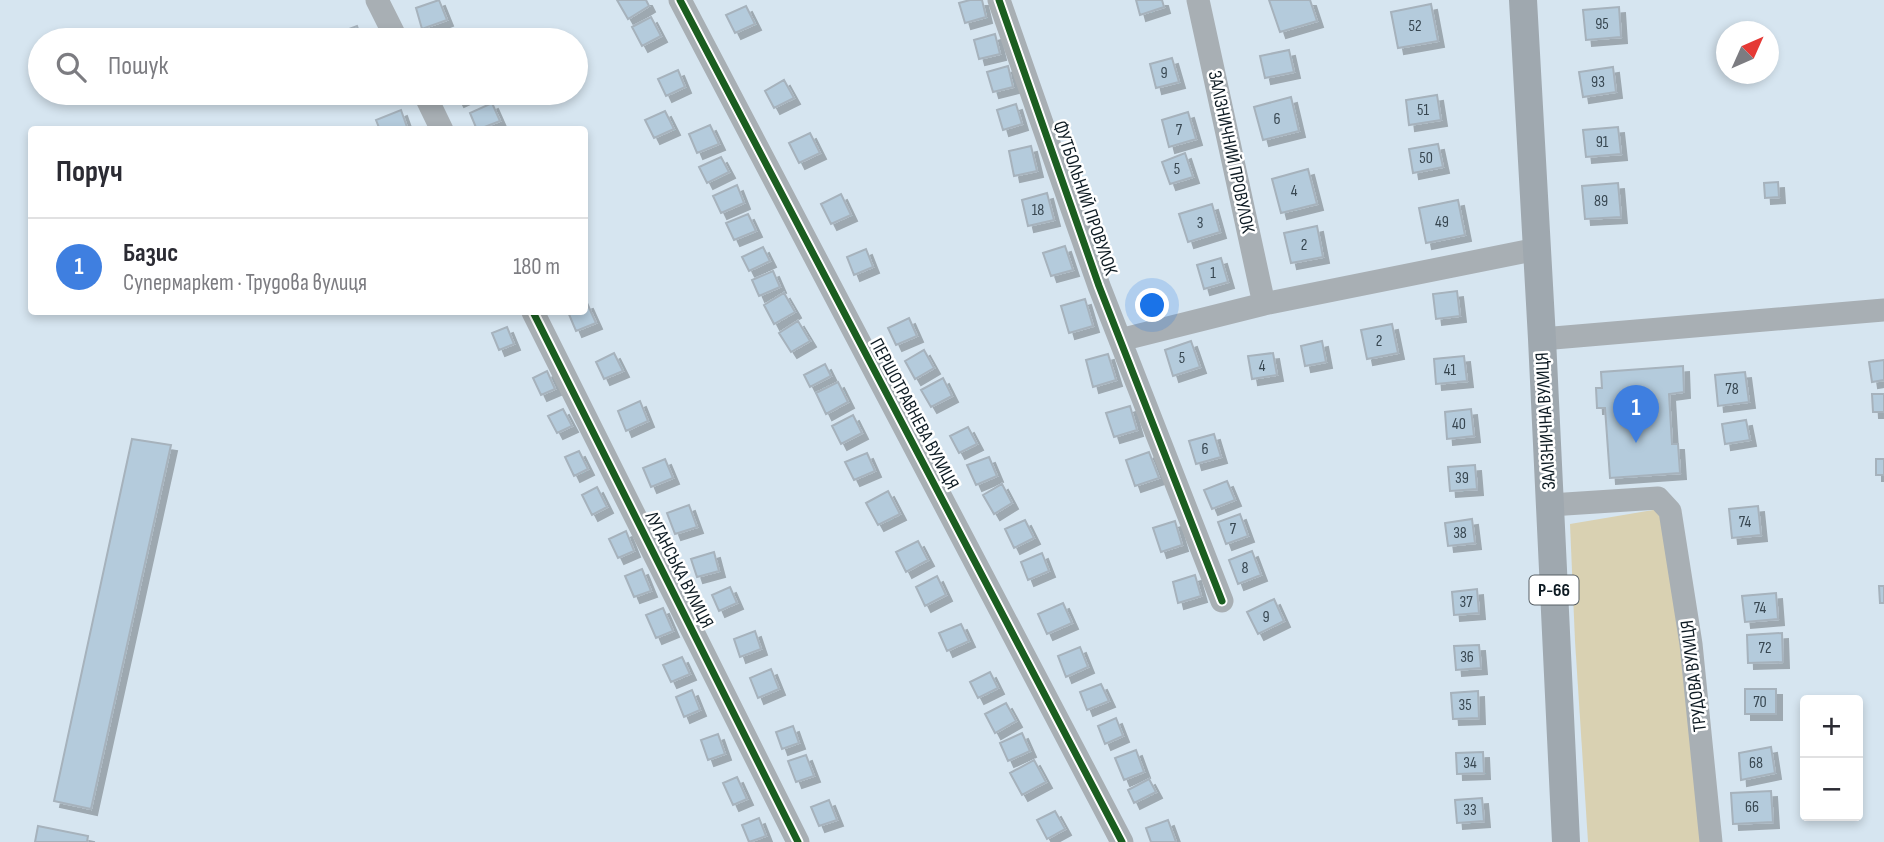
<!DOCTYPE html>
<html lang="uk">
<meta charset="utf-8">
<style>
:root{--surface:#fff;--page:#f2f2f3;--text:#2b2b33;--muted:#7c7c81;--line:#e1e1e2;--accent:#0b8043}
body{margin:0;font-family:"Sofia Sans Condensed",sans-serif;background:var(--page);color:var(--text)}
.controls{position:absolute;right:21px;bottom:21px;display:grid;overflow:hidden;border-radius:7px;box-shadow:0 4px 10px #0003}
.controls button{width:63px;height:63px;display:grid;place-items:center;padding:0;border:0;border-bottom:2px solid var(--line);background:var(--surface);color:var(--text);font:35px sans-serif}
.compass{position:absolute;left:1716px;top:21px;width:63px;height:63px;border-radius:50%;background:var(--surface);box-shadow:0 4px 10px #0003;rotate:45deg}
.you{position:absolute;left:1153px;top:306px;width:24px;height:24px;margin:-18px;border:5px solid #fff;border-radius:50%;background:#1a73e8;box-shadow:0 0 0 10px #1a73e833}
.badge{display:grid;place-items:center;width:46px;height:46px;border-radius:50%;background:var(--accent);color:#fff;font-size:23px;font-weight:700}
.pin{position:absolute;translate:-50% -58px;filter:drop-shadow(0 2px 4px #0008)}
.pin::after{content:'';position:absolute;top:37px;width:24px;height:21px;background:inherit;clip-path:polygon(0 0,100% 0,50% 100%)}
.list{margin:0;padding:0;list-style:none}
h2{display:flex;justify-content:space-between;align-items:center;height:91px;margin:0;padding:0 28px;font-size:30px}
h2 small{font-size:23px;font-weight:400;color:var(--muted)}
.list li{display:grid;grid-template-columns:46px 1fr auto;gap:21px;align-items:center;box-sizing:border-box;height:98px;padding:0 28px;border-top:2px solid var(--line)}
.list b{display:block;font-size:26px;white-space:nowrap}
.list p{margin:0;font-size:23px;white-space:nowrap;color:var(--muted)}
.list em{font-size:23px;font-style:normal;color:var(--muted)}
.icon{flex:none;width:38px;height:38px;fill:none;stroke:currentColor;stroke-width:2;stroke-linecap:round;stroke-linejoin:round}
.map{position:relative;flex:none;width:1884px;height:842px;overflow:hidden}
.search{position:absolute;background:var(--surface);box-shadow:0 4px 10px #0003;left:28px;top:28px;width:560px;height:77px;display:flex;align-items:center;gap:18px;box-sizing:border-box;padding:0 24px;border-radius:38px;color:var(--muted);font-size:26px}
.panel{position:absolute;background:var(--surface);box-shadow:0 4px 10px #0003;left:28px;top:126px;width:560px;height:189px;border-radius:7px}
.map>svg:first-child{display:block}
.green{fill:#d9d1b2}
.building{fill:#b4cbdc;stroke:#a6b2bc;stroke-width:2;filter:url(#shadow)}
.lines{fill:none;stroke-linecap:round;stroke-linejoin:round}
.minor{stroke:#a8afb4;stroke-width:23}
.major{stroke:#9fa8af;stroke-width:28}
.cycleway-casing{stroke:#fff;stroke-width:11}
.cycleway{stroke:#1b5e20;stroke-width:7}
.labels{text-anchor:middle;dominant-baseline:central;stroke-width:5;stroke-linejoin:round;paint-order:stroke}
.number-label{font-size:16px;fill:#384751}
.shield{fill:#fff;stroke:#565f65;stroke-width:2}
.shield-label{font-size:18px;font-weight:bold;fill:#0e1b23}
.street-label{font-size:19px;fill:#0e1b23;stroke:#fff}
</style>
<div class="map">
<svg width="1884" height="842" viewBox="0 0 1884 842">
<defs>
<filter id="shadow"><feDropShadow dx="6" dy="6" stdDeviation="0" flood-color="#0004"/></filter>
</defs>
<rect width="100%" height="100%" fill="#d6e5f0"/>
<path class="green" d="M1659,509L1675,588L1704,842H1588L1575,641L1570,524Z"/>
<path class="building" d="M439,0L447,20L422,29L416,8Z
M617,0H646L649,6L628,19Z
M970,0H982L986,17L965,23L959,3Z
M1136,0H1162L1164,7L1140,15Z
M1269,0H1310L1317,21L1280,32Z
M1431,4L1438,41L1398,48L1391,12Z
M746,6L755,24L735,33L726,15Z
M1619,7L1621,37L1586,40L1583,10Z
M651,17L661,36L642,46L632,27Z
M357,26L362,40H341L338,33Z
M995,34L1000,54L979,59L974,40Z
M1289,50L1294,72L1265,78L1260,56Z
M1172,58L1179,82L1156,88L1150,64Z
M1008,66L1013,87L993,92L987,72Z
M1613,67L1616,92L1583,97L1579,72Z
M678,70L685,87L666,96L658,79Z
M784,80L794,98L774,108L765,91Z
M454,93H475L458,101Z
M1437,95L1441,120L1409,125L1406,100Z
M1291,97L1299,131L1263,140L1254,107Z
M492,103L500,121L477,130L470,113Z
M1016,104L1022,124L1003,130L997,110Z
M401,110L408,130H380L376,120Z
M665,111L674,129L654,138L645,120Z
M1188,112L1196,139L1169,147L1162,120Z
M710,125L719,144L697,153L689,134Z
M1618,127L1621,154L1586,157L1583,130Z
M810,133L820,153L799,163L789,143Z
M1438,144L1443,167L1413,173L1409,149Z
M1031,146L1037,171L1014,176L1009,151Z
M1185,153L1193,177L1170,184L1162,162Z
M721,157L729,172L707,183L699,167Z
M1308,169L1317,204L1281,213L1272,179Z
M1778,182L1779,197L1765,198L1764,183Z
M1618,183L1621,217L1585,219L1582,186Z
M737,185L744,203L721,213L713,196Z
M1047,193L1054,220L1028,226L1022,200Z
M841,194L851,215L831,224L821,204Z
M1458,200L1465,235L1426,243L1419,208Z
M1212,204L1220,232L1188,242L1179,214Z
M748,214L756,231L734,240L726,223Z
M1317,226L1323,257L1291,263L1284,233Z
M1065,246L1073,270L1051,276L1043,253Z
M763,247L770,261L749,271L742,257Z
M866,249L873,267L854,275L847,257Z
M1221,258L1228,282L1204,289L1197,265Z
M773,271L780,287L759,296L752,280Z
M1457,291L1460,316L1436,319L1433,294Z
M784,293L795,312L774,324L764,305Z
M1085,299L1093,326L1069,333L1061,306Z
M587,303L596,323L576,331L568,312H584V304Z
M909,318L917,336L896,345L888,328Z
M798,321L810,341L791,352L779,333Z
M1392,324L1398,353L1367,359L1361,330Z
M507,327L514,344L499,350L492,333Z
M1191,341L1200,367L1173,376L1165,350Z
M1322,341L1326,362L1305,366L1301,346Z
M924,350L934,368L915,379L905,361Z
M614,353L623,371L604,379L596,362Z
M1273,353L1277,375L1252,379L1248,356Z
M1108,354L1116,380L1093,387L1086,360Z
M1464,356L1467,381L1436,384L1434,359Z
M1884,360V380L1872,382L1869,362Z
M825,364L831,376L810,387L804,375Z
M1683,366L1684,392L1669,394L1672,444H1678L1680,473L1610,478L1605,408H1597L1596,388H1602L1601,372Z
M547,371L555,389L541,395L533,378Z
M1745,372L1749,402L1718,406L1715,375Z
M943,378L952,396L931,407L921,390Z
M838,382L848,402L826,414L816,393Z
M1872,394H1884V412H1873Z
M640,401L648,421L626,431L618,411Z
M1130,406L1137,430L1114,437L1106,413Z
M563,409L572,426L557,433L548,416Z
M1471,409L1474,436L1447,439L1445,412Z
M853,415L862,433L841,444L832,426Z
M1746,420L1750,440L1725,444L1722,424Z
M968,427L977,444L959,453L950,436Z
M1214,434L1221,457L1196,464L1189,441Z
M132,439L171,445L91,809L54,801Z
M579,451L588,469L574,476L565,457Z
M1149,452L1159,478L1135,486L1126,460Z
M867,453L875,471L854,480L845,462Z
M989,457L997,476L976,485L967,465Z
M665,459L673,478L651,487L643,468Z
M1876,459H1884V475H1876Z
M1475,465L1477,489L1450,491L1448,467Z
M1227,481L1235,500L1212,509L1204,490Z
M1002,484L1012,503L994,514L983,495Z
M597,487L607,507L592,515L582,495Z
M888,491L900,514L878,525L866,503Z
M689,505L697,527L675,534L667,513Z
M1758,506L1761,535L1732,538L1729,509Z
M1240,514L1248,536L1226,544L1218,522Z
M1472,519L1475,543L1448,546L1445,523Z
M1025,520L1034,538L1014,548L1005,529Z
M1175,521L1182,545L1161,552L1153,528Z
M626,531L634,551L618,558L609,539Z
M918,541L928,560L906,572L896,552Z
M1252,551L1261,575L1238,584L1229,560Z
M714,552L719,571L697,577L691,559Z
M1042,553L1049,571L1028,580L1021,562Z
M642,569L651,591L634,597L625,576Z
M1195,575L1201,596L1178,603L1173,582Z
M937,576L946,595L925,606L916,587Z
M1879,586H1884V603H1880Z
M730,587L737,603L719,611L712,595Z
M1477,589L1479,613L1454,615L1452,592Z
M1776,593L1778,619L1745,622L1742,596Z
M1274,599L1284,621L1258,634L1247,612Z
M1063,603L1072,623L1047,634L1038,614Z
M663,608L673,631L656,638L646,615Z
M961,624L969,641L947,651L939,633Z
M755,631L761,649L740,657L734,639Z
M1782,633L1783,662L1748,663L1747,635Z
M1479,645L1481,668L1456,670L1454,646Z
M1080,647L1088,667L1066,677L1058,656Z
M682,657L690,674L671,682L663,665Z
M771,669L779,689L758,698L750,678Z
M990,672L998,688L978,698L970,682Z
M1101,684L1109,701L1087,710L1080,692Z
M1745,689H1776V714H1745Z
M692,690L700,710L684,717L676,697Z
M1478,691L1479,718L1453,719L1451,693Z
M1006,703L1016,721L995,733L985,714Z
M1116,718L1123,736L1105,744L1098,726Z
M793,726L799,743L782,749L776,732Z
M1022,733L1030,751L1008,761L1000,743Z
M718,734L725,754L708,760L701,740Z
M1771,747L1775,773L1741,780L1739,753Z
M1136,750L1144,772L1124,780L1115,758Z
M1483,752L1484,773L1457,774L1456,753Z
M806,755L814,776L796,782L788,761Z
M1034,760L1046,782L1022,795L1010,773Z
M737,777L747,799L733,805L723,783Z
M1149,779L1156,792L1134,803L1128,790Z
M1771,791L1773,822L1733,824L1731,793Z
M1482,798L1484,821L1457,823L1455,800Z
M829,800L837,820L819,826L811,807Z
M1055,811L1065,829L1047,839L1037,820Z
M759,818L766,836L749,842L742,825Z
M1168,820L1176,842H1151L1146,828Z
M38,826L88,836L87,842H35Z"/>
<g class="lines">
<path class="minor" d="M377,0L397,40
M680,0L1122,842
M999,0L1099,286L1222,601
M1198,0L1264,304
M424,93L442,130
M533,312L798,842
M1542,339L1884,310
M1120,340L1264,304L1537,249
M1550,505L1658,498L1670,511L1691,644L1711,842"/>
<path class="major" d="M1523,0L1542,339L1566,842"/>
<g class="cycleway-casing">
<path id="cycleway" d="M680,0L1122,842
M999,0L1099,286L1222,601
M533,312L798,842"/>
</g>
<use href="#cycleway" class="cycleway"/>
</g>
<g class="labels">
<g class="number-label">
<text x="1602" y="24">95</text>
<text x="1415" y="26">52</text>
<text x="1164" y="73">9</text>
<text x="1598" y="82">93</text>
<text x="1423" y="110">51</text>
<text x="1277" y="119">6</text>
<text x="1179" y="130">7</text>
<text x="1602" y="142">91</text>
<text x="1426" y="158">50</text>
<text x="1177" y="169">5</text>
<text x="1294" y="191">4</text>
<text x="1601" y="201">89</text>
<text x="1038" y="210">18</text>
<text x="1442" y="222">49</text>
<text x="1200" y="223">3</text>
<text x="1304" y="245">2</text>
<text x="1213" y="273">1</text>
<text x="1379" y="341">2</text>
<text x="1182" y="358">5</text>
<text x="1262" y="366">4</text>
<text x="1450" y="370">41</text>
<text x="1732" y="389">78</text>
<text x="1459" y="424">40</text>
<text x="1205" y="449">6</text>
<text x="1462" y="478">39</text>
<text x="1745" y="522">74</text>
<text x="1233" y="529">7</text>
<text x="1460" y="533">38</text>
<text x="1245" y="568">8</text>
<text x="1466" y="602">37</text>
<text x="1760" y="608">74</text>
<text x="1266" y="617">9</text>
<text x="1765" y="648">72</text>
<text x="1467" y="657">36</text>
<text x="1760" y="702">70</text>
<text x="1465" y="705">35</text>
<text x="1470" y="763">34</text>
<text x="1756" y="763">68</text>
<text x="1752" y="807">66</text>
<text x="1470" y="810">33</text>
</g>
<rect class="shield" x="1529.5" y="575.5" width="49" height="29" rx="5"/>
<g class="shield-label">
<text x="1554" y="590">Р-66</text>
</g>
<g class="street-label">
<text transform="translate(1231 152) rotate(78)">ЗАЛІЗНИЧНИЙ ПРОВУЛОК</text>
<text transform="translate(1085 198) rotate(71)">ФУТБОЛЬНИЙ ПРОВУЛОК</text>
<text transform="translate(914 414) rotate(62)">ПЕРШОТРАВНЕВА ВУЛИЦЯ</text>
<text transform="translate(1546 421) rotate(-93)">ЗАЛІЗНИЧНА ВУЛИЦЯ</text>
<text transform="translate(679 570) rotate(63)">ЛУГАНСЬКА ВУЛИЦЯ</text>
<text transform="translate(1694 676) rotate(-97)">ТРУДОВА ВУЛИЦЯ</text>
</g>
</g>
</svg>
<div class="controls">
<button>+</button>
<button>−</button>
</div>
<svg class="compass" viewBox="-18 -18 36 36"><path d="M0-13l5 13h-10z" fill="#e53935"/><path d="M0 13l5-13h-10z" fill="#7c7c81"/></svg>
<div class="you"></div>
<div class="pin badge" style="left:1636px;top:443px;background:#3f7fe0">1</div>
<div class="search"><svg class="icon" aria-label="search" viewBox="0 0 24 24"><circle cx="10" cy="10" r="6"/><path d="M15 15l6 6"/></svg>Пошук</div>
<section class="panel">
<h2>Поруч<small></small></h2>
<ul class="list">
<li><span class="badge" style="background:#3f7fe0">1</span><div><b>Базис</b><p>Супермаркет · Трудова вулиця</p></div><em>180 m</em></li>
</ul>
</section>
</div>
